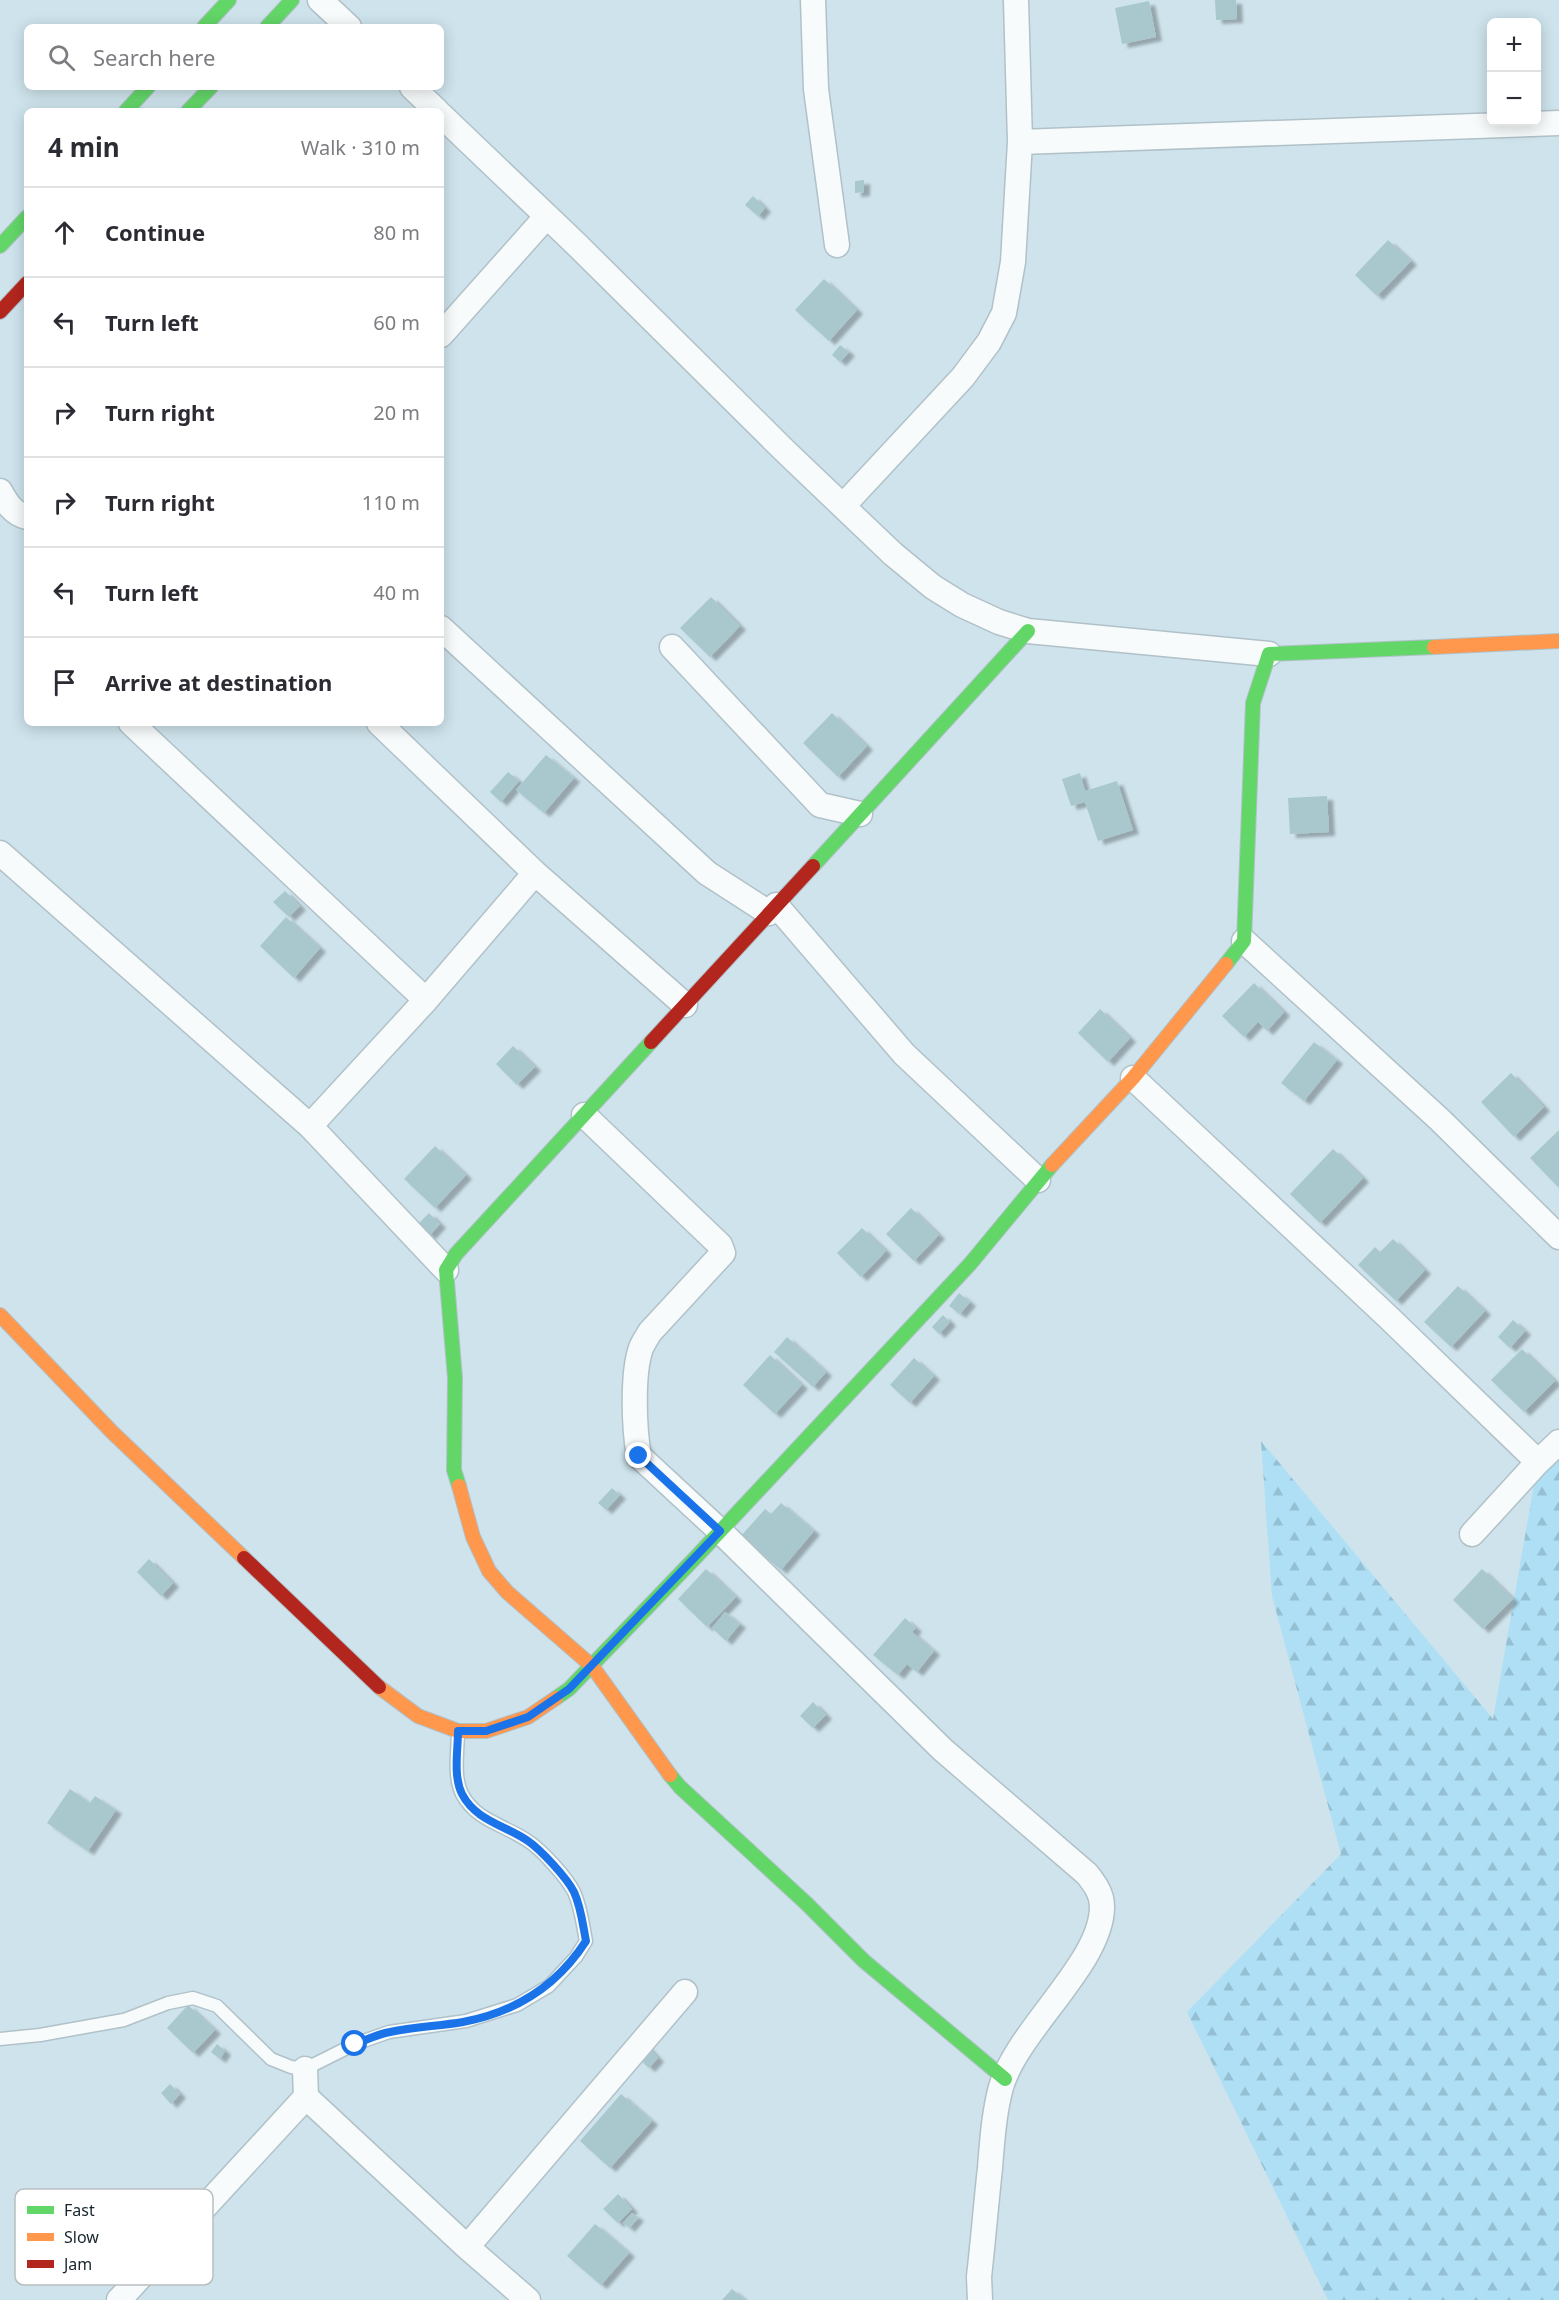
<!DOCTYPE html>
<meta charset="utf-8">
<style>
:root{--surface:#fff;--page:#f7f7f7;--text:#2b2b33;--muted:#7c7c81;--line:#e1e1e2}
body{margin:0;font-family:"Noto Sans",sans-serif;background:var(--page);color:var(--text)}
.controls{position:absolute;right:18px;top:18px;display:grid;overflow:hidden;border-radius:9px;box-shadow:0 3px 15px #0003}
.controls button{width:54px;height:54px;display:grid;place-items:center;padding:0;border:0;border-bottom:2px solid var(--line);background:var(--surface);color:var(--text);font:30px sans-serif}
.stop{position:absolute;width:18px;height:18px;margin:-14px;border:4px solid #1a73e8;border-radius:50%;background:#fff}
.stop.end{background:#1a73e8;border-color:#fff;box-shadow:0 2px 6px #0008}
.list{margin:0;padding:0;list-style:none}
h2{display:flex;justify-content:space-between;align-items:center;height:78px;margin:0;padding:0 24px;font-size:26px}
h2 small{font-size:20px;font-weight:400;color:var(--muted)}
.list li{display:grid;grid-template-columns:39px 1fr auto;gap:18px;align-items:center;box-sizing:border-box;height:90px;padding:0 24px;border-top:2px solid var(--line)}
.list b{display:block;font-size:22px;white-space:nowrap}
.list em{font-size:20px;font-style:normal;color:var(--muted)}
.icon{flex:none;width:33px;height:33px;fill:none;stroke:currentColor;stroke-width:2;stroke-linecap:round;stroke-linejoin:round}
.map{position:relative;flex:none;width:1559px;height:2300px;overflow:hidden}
.search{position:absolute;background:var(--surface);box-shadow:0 3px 15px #0003;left:24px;top:24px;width:420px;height:66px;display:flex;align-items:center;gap:15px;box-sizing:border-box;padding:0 21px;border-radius:9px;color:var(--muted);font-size:22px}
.panel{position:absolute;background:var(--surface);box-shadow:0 3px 15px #0003;left:24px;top:108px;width:420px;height:618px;border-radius:9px}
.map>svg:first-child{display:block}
.forest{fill:url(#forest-firs)}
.building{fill:#a8c8cd;filter:url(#shadow)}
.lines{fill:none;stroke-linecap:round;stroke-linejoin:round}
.lane-casing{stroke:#b1c1c8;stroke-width:15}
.street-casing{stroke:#b1c1c8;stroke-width:27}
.fast-casing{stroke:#b1c1c8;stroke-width:16}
.slow-casing{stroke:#b1c1c8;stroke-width:16}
.jam-casing{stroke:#b1c1c8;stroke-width:16}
.lane{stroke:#f8fbfc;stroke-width:12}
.street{stroke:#f8fbfc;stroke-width:24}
.fast{stroke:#63d668;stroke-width:14}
.slow{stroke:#ff974d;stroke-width:14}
.jam{stroke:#b3261e;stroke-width:14}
.route{stroke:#1a73e8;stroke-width:8}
.key{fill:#fff;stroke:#b9bec0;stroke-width:1.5}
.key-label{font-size:16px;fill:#17262c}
</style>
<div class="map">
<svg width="1559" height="2300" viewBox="0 0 1559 2300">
<defs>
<pattern id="forest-firs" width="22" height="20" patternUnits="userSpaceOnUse" patternTransform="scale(1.5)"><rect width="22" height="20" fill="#aedff5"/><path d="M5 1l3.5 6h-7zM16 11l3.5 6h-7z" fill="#95bfd2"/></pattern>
<filter id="shadow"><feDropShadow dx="6" dy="4" stdDeviation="1.5" flood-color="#0004"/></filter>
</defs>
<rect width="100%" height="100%" fill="#cee3ec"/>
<path class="forest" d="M1261,1441L1493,1719L1538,1462L1559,1442V2300H1328L1187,2012L1341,1854L1272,1596Z"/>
<path class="building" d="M1215,0H1236L1237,19L1216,20Z
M1149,1L1156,37L1122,44L1115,8Z
M864,180V192L855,193V181Z
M753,196L765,208L758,216L745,205Z
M1388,240L1411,261L1377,296L1355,275Z
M824,279L857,310L829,341L795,310Z
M840,345L849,352L840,362L832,355Z
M711,597L740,626L710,657L680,628Z
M832,713L867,746L838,777L803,743Z
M546,755L574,778L544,813L516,790Z
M508,772L519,781L501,802L490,792Z
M1080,773L1085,791L1117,781L1133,830L1098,841L1085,802L1071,806L1062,779Z
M1327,796L1329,832L1290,834L1288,798Z
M285,891L300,906L289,917L273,902Z
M286,917L320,948L294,978L260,946Z
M1254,983L1284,1012L1267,1031L1258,1022L1244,1037L1222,1016Z
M1100,1009L1130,1038L1108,1062L1078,1033Z
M1314,1042L1337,1060L1304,1101L1281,1083Z
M513,1046L535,1067L517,1085L496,1064Z
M1511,1073L1544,1107L1514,1137L1481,1102Z
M1559,1130V1188L1530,1158Z
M435,1146L466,1175L435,1208L404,1179Z
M1333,1149L1363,1178L1320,1223L1290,1194Z
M911,1208L939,1235L914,1261L886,1234Z
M429,1213L440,1224L429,1236L418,1224Z
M862,1228L886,1251L861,1277L837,1253Z
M1393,1239L1425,1270L1396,1301L1358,1265L1375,1247L1380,1252Z
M1458,1286L1485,1311L1451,1347L1424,1322Z
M959,1293L970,1302L960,1314L949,1306Z
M943,1315L950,1322L939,1334L932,1327Z
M1513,1320L1525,1331L1510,1348L1498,1337Z
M787,1337L826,1372L813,1387L774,1352Z
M1522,1349L1555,1381L1524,1412L1491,1380Z
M770,1355L802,1385L775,1414L743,1385Z
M914,1358L934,1376L910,1403L890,1385Z
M612,1488L620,1495L606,1510L598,1503Z
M781,1503L814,1531L781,1570L741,1536L765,1509L771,1514Z
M149,1559L173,1583L161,1596L137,1572Z
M706,1569L736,1597L707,1627L678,1599Z
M1482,1569L1513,1599L1483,1629L1453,1600Z
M725,1612L740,1624L726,1641L712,1628Z
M905,1618L916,1628L912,1632L934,1651L917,1672L907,1664L898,1675L873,1655Z
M813,1702L826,1715L813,1728L800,1716Z
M70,1789L90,1803L95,1796L116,1810L88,1851L47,1823Z
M188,2005L215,2030L193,2053L167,2028Z
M217,2044L225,2051L220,2059L211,2052Z
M645,2044L658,2058L649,2068L635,2055Z
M170,2084L180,2094L171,2104L161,2093Z
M621,2094L652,2121L610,2168L580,2141Z
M618,2194L632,2209L618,2223L603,2209Z
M632,2213L638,2217L629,2228L623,2223Z
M595,2224L629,2253L601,2285L567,2256Z
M732,2289L745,2300H722Z"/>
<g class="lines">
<g class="lane-casing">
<path id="lane" d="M0,2039L40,2035L124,2020L168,2003L193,1998L217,2006L271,2059L291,2067L305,2069L355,2044L389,2032L466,2021L517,2005L549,1986L576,1957L586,1941C583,1926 581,1907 574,1892C567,1878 542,1850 528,1841C505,1825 476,1821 462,1794C453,1776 458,1750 458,1731"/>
</g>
<g class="street-casing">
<path id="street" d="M320,0L349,27
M813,0L816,89L837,245
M1016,0L1020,142L1559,123
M412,87L437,111
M441,115L574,242L787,453L893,554L933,587L962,605L999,622L1028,631L1269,654
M441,335L547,216
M0,491C6,502 13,514 27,517
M843,506L963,377L989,342L1004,313L1013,262L1020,142
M441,628L707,873L769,913
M672,647L820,805L860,814
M131,723L426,1000
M379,723L535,873L685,1005
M0,853L310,1126L446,1270
M776,905L904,1054L1038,1180
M1244,941L1439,1119L1559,1237
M1133,1078L1387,1316L1538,1462L1559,1442
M584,1115L720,1245L723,1253L650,1332C647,1337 643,1343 641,1348C632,1373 634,1429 639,1456L720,1531L943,1750L1087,1874C1094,1883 1102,1893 1102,1906C1103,1962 1018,2029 1001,2087C994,2113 992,2142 990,2168C986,2205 983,2241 979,2277L980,2300
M310,1126L426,1000L535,873
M1472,1534L1538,1462
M305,2069L306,2097
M467,2247L685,1992
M119,2300L306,2097L467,2247L528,2300"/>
</g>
<g class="fast-casing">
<path id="fast" d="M204,27L229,0
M267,27L292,0
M126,111L148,87
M188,111L211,87
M0,246L27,217
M813,866L1028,631
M1226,964L1244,941L1253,703L1269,654L1434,647
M459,1486L454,1470L455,1378L446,1270L456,1254L651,1042
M556,1698L569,1689L696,1557L970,1264L1052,1165
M670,1775L680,1787L807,1904L864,1961L1005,2079"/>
</g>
<g class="slow-casing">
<path id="slow" d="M1434,647L1559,641
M1052,1165L1133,1078L1226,964
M0,1315L112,1432L244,1558
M459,1486L473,1537L489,1571L507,1592L592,1666L670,1775
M379,1687L418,1716L458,1731H486L528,1717L556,1698"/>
</g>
<g class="jam-casing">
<path id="jam" d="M0,312L27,283
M651,1042L813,866
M244,1558L379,1687"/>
</g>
<use href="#lane" class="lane"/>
<use href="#street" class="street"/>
<use href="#fast" class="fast"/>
<use href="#slow" class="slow"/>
<use href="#jam" class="jam"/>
</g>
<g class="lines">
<path class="route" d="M355,2044C366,2040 378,2034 390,2032C414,2027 439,2026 463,2022C516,2012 557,1986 586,1941C583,1926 581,1907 574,1892C567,1878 541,1850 528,1841C505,1825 476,1821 462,1794C453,1776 458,1750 458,1731H486L528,1717L569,1689L720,1531L639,1456"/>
</g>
<rect x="15" y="2189" width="198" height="96" rx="9" class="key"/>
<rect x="27" y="2206" width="27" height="8" fill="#63d668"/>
<rect x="27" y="2233" width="27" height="8" fill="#ff974d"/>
<rect x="27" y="2260" width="27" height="8" fill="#b3261e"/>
<g class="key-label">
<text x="64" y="2216">Fast</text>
<text x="64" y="2243">Slow</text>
<text x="64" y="2270">Jam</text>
</g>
</svg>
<div class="controls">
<button>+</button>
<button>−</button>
</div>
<div class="stop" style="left:355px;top:2044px"></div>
<div class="stop end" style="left:639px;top:1456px"></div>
<div class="search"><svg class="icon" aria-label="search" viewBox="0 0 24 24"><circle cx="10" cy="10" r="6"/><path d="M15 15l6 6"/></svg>Search here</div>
<section class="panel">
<h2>4 min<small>Walk · 310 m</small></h2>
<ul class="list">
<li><svg class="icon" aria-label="ahead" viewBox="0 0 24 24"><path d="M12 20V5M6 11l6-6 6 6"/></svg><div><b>Continue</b></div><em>80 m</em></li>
<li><svg class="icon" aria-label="left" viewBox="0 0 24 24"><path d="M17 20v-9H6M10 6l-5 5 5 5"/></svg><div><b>Turn left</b></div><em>60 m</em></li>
<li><svg class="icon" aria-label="right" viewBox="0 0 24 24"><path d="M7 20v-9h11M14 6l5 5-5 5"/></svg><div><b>Turn right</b></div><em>20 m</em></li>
<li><svg class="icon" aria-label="right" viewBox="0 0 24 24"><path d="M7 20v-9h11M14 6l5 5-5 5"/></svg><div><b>Turn right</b></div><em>110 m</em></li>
<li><svg class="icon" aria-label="left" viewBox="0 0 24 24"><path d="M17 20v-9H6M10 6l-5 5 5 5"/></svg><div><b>Turn left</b></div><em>40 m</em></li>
<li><svg class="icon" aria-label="arrive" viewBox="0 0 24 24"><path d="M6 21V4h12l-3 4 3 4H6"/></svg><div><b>Arrive at destination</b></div></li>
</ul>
</section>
</div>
